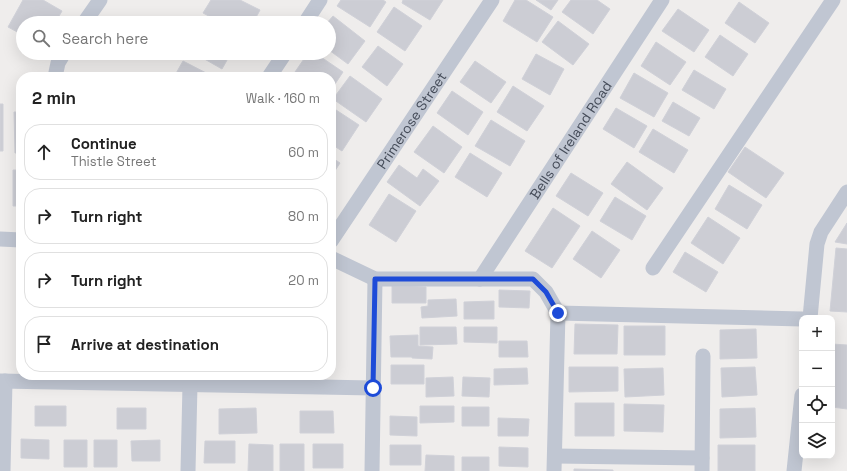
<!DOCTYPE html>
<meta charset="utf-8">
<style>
:root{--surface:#fff;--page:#f6f6f6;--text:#222;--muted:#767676;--line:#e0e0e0}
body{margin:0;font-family:"Space Grotesk",sans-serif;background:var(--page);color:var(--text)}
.controls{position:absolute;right:12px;bottom:12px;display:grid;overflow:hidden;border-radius:8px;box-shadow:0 4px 16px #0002}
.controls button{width:36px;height:36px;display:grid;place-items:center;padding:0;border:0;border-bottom:1px solid var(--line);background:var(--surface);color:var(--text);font:20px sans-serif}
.stop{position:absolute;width:12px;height:12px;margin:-9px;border:3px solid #1d4bd8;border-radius:50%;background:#fff}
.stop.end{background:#1d4bd8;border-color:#fff;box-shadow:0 1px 4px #0008}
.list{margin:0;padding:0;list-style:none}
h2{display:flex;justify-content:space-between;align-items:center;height:52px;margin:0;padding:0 16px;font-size:17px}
h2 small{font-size:13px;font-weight:400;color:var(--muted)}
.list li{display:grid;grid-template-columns:26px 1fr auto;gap:12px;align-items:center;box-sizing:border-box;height:56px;margin:0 8px 8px;padding:0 8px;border:1px solid var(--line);border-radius:16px}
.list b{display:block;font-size:15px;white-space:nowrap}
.list p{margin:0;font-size:13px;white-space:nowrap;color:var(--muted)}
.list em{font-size:13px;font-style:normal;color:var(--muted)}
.icon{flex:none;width:22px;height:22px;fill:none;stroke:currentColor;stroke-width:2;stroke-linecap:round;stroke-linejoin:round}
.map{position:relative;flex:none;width:847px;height:471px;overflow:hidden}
.search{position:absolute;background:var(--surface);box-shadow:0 4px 16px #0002;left:16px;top:16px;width:320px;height:44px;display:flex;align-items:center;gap:10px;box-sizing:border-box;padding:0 14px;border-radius:22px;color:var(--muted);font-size:15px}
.panel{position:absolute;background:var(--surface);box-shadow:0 4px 16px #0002;left:16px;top:72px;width:320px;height:308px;border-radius:16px}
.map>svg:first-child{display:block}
.building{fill:#cccdd4;stroke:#d0d1d8}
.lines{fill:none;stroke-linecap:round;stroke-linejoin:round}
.street{stroke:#c0c6d2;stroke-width:15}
.route{stroke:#1d4bd8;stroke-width:5}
.labels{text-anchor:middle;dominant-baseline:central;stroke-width:3.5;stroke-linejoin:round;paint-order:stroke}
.street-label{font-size:14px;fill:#454c59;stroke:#fff}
</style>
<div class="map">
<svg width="847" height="471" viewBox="0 0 847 471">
<rect width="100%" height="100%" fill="#efedec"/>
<path class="building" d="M23,0H43L62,11L55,23H23V35L8,27Z
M211,0H240L260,10L253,23H222L203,13Z
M341,0H383L386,2L370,27L337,6Z
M403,0H443L430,20L402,3Z
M515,0H526L553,17L537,42L503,21Z
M536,0H558L551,10Z
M571,0H597L610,9L593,34L562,12Z
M739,2L769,23L755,43L725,23Z
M394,7L422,26L405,51L377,32Z
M678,9L709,30L694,52L662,31Z
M333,16L365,41L348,64L329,50V23H327Z
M558,21L589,44L573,65L542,42Z
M720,35L748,54L733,76L705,57Z
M656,42L686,62L670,85L641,66Z
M378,46L403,64L387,86L362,67Z
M194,53H231L222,69Z
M308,53H315L343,72L331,90V77H302L295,72Z
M536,54L564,69L550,95L522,79Z
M183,61L212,76V77H174Z
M475,61L506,82L491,103L460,82Z
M694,70L726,89L714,109L682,90Z
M634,73L668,93L654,117L620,98Z
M350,76L382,99L366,122L333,99Z
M513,86L544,106L527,131L497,112Z
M452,91L483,112L468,135L437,113Z
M673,102L700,118L689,136L662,121Z
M0,104H3V151H0Z
M333,108L359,125L342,151L331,144V112Z
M616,108L647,126L634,148L603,129Z
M14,112H21V153H15Z
M491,120L525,141L510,166L475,146Z
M433,126L462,147L444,173L414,152Z
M653,129L688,150L674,173L639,152Z
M745,147L784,173L766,198L728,172Z
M470,153L502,173L487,197L455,177Z
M331,157L340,163L331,177Z
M627,162L663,188L647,210L611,184Z
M399,165L417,178L423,169L439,181L420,206L387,182Z
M13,170H21V206H13Z
M571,173L603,193L588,216L556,196Z
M729,185L762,205L747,229L715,209Z
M389,194L416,211L396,242L369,225Z
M615,197L646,216L632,240L600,221Z
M553,208L580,226L552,268L525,251Z
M708,217L740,238L723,264L691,243Z
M847,223V244L835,242Z
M592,231L620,250L601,278L573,259Z
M836,248L847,249V312L830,311Z
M685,252L718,272L706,292L673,272Z
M392,286L426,287V303H392Z
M499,290L530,291L529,308L499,307Z
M456,299L457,316L422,318L421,307L428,306V300Z
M494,301V319H464V302Z
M575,324L618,325L617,354H574Z
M624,326H665V355H624Z
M420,327H456L457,344L420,345Z
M464,327H497V343L464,342Z
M756,329L757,358L720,359V330Z
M418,335V346L433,347L432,359L412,358V357H391L390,336Z
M499,341H527L528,357H499Z
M832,344L847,345V409L832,407Z
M391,365H424V384H391Z
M569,367H618V391L569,392Z
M755,367L757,395L722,397L721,368Z
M527,368L528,384L494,385V369Z
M663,368L664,395L625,397L624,369Z
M453,377L454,396L426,397V378Z
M463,377L490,378L489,397L462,396Z
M575,403H614V436H575Z
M624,404L664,405L663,432L624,431Z
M35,406H66V426H35Z
M420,406H454V422L420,423Z
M462,407H489V426H462Z
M117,408H146V429H117Z
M256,408L257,433L219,434V409Z
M755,408L756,437L720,438V409Z
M300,411H333L334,433H300Z
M390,416L417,417V436L390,435Z
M498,418L529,419L528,436H498Z
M21,439L49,440V459L21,458Z
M64,440H87V467H64Z
M94,440H117V467H94Z
M160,440V461H132L131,441Z
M205,441H235V463H204Z
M249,444L273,445V471H248Z
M280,444H304V471H280Z
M313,444H343V468H313Z
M390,445H421V465H390Z
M718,445H755V471H718Z
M499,447L528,448V467L499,466Z
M426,455L454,456V471H425Z
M462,457H489V471H462Z
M574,469L613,470V471H574Z"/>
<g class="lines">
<g class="street">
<path d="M84,23L100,0"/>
<path d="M305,23L320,0"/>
<path d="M55,77L58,63L64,53"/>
<path d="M269,77L285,53"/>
<path d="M0,239L21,240"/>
<path id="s1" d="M331,241L492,0"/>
<path d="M331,258L375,279H533L546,292L558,313L802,319"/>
<path d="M653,268L833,0"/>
<path id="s2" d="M480,279L662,0"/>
<path d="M810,318L817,244L821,232L847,192"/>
<path d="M0,381L373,388"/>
<path d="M555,456L702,458"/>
<path d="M3,471L5,381"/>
<path d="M188,471L190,385"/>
<path d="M372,471L375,279"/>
<path d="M554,471L558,313"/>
<path d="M702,471L703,356"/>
<path d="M794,471L802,395"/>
</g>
</g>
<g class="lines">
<path class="route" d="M373,388L375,279H533L546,292L558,313"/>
</g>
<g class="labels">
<g class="street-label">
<text stroke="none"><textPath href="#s1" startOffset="145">Primerose Street</textPath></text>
<text stroke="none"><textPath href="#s2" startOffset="166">Bells of Ireland Road</textPath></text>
</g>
</g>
</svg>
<div class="controls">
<button>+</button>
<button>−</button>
<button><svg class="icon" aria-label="locate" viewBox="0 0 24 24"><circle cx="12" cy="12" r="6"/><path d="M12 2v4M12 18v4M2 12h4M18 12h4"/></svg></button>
<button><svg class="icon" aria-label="layers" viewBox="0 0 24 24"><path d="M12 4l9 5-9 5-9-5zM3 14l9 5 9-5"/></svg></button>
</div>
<div class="stop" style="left:373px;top:388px"></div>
<div class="stop end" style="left:558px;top:313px"></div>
<div class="search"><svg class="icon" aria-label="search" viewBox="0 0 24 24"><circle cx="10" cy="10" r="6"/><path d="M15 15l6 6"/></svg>Search here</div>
<section class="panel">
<h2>2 min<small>Walk · 160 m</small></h2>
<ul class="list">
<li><svg class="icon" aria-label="ahead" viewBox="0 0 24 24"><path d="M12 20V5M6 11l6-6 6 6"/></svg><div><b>Continue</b><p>Thistle Street</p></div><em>60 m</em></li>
<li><svg class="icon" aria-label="right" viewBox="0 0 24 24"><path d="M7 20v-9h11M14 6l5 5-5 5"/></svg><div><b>Turn right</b></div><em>80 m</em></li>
<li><svg class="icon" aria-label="right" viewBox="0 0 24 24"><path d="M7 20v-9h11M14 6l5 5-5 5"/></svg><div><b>Turn right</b></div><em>20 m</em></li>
<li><svg class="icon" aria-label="arrive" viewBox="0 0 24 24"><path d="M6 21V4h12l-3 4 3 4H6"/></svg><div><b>Arrive at destination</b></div></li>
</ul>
</section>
</div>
